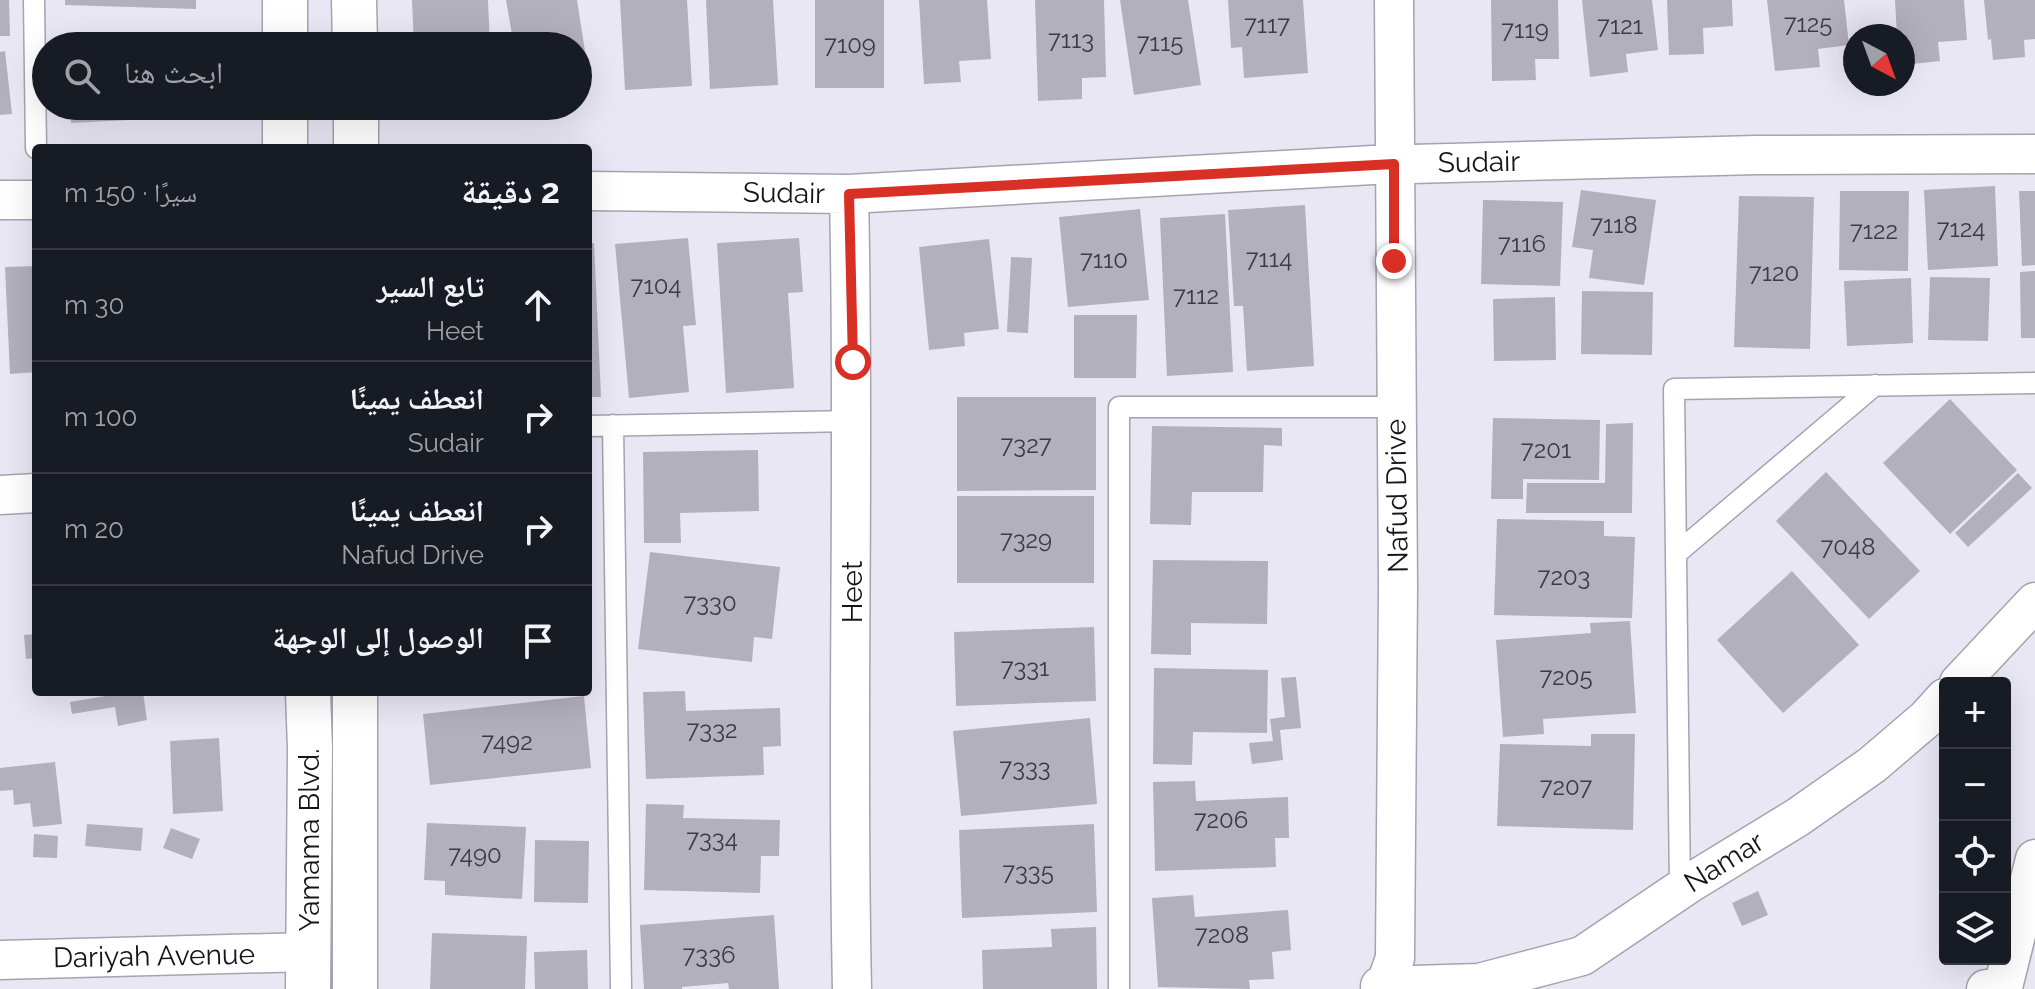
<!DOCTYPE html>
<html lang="ar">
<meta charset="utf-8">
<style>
:root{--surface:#171b24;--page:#242831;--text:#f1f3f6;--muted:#9ea1a6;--line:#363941}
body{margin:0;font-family:Raleway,"Noto Naskh Arabic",sans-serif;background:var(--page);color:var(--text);direction:rtl}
.controls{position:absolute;right:24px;bottom:24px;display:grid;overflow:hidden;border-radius:8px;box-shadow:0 8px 32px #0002}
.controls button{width:72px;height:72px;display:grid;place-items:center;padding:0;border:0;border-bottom:2px solid var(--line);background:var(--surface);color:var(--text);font:40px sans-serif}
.compass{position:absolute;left:1843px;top:24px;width:72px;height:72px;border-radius:50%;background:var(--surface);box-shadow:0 8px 32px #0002;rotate:139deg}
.stop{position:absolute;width:24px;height:24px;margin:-18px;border:6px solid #d93025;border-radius:50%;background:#fff}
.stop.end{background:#d93025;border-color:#fff;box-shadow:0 2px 8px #0008}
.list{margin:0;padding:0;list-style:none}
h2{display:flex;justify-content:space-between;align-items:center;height:104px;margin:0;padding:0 32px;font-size:34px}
h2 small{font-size:26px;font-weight:400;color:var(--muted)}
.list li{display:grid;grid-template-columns:52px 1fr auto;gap:24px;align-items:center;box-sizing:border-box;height:112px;padding:0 32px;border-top:2px solid var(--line)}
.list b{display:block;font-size:30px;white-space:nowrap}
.list p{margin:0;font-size:26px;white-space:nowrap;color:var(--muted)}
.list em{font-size:26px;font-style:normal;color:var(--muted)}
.icon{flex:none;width:44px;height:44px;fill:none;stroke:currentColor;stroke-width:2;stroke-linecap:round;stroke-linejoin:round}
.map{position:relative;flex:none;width:2035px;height:989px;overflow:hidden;direction:ltr}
.search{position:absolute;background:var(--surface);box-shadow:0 8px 32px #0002;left:32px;top:32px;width:560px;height:88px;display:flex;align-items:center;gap:20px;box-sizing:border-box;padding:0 28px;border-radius:44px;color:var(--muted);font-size:30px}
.panel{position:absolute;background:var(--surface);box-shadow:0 8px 32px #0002;left:32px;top:144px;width:560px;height:552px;border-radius:8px;direction:rtl}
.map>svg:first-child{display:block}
.building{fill:#b3b0bd}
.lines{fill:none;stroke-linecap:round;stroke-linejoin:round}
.service-casing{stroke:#a6a2af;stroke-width:23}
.minor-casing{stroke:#a6a2af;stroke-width:41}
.secondary-casing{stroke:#a6a2af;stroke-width:47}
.service{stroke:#fff;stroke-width:20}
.minor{stroke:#fff;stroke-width:38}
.secondary{stroke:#fff;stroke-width:44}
.route{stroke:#d93025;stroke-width:10}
.labels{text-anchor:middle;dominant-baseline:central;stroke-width:6;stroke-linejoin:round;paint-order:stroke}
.number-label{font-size:24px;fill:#3c3b42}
.street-label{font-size:28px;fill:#151419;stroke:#fff}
</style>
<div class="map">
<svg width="2035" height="989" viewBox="0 0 2035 989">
<rect width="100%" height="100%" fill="#eae7f5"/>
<path class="building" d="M0,0H9L10,36H0Z
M65,0H196V9L65,5Z
M412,0H488L490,46H414Z
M506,0H577L590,83L578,85V46H514Z
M620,0H687L692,86L625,90Z
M706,0H773L778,85L710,89Z
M815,0H884V88H815Z
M919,0H987L991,59L959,61L961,82L924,84Z
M1035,0H1104L1106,77L1082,78V99L1038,101Z
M1120,0H1188L1201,85L1134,95Z
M1228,0H1303L1308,73L1244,78L1242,47L1231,48Z
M1491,0H1558L1559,59H1535L1536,80L1492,81Z
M1582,0H1652L1658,50L1626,54L1628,72L1590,77Z
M1667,0H1732L1733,26L1703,28L1704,54L1669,55Z
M1767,0H1844L1849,45L1818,49L1820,67L1775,71Z
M1895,0H1964L1967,40L1938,42L1940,61L1903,65V36H1897Z
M1984,0H2035V39L2024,40L2025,57L1993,60L1991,39L1988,40Z
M105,36V46H67V38Z
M5,51L12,114L0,115V52Z
M70,106H188V117L71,123Z
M1995,186L1998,266L1928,270L1924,190Z
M1581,190L1656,200L1644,285L1589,278L1593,250L1572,247Z
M1840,191H1909L1908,271L1839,270Z
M2019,191H2035V265L2022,266Z
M1739,196L1814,197L1810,349L1734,347Z
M1483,200L1563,202L1560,286L1481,284Z
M1305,205L1314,366L1247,371L1243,306H1234L1228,210Z
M1140,209L1149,300L1068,307L1059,217Z
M1225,214L1233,372L1167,376L1160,218Z
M688,238L696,325L683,326L689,392L629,398L615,244Z
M799,238L803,292L788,293L794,388L726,393L717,243Z
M989,239L999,329L964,333L965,346L929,350L919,247Z
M588,243H594L601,397H588Z
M1011,257L1032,258L1028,333L1007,332Z
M36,266V372L10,374L5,267Z
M2035,271V338H2021L2020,272Z
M1930,277L1990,278L1988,341L1928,340Z
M1911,278L1913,343L1847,346L1844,281Z
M1582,291L1653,292L1652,355L1581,354Z
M1555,297L1556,360L1494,361L1493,299Z
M1074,315H1137L1136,378H1074Z
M957,397H1096V490L957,491Z
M1950,399L2017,470L1950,534L1883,463Z
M1493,418L1600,420L1599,480L1523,479V499H1491Z
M1633,423L1632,513H1526L1527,483H1605L1606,424Z
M1152,426L1282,428V446L1264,445L1263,492H1192L1191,525L1150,524Z
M758,450L759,511L680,513L681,543H644L643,452Z
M1826,472L1920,571L1869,619L1776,521Z
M2018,473L2032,488L1968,547L1955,533Z
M957,496H1094V583H957Z
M1497,519L1604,521V536L1635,537L1632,618L1494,615Z
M650,552L780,567L772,639L754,637L752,662L638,649Z
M1153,560L1268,561L1267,624L1191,623V655L1151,654Z
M1792,571L1859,645L1783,713L1717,640Z
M1630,621L1636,713L1543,719L1544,734L1503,737L1496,640L1591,633L1590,623Z
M1094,627L1096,701L956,706L954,632Z
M36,634V658L26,659L24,635Z
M1154,668L1268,670L1267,733L1193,732L1192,765L1153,764Z
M1296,677L1301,728L1280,730L1283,760L1252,764L1249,743L1273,741L1270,719L1285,717L1281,678Z
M685,691L686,711L780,708L781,746L763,747L764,775L646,779L643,692Z
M129,692H143L147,720L118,726L115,707L72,714L70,702Z
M584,696L591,768L430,785L423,714Z
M1090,718L1097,804L961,816L953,731Z
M1591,734H1635L1633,830L1497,826L1500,744L1591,746Z
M219,738L223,811L173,814L170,741Z
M55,762L62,824L33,827L30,803L14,805L13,790L0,791V768Z
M1195,781L1196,801L1288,797L1289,838H1275L1276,867L1155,871L1153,782Z
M646,804L684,805L683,818L780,820L779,856H761L760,893L644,890Z
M427,823L526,827L522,899L445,895V881L424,880Z
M87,824L143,828L141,851L85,846Z
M1094,824L1097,912L962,918L959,830Z
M171,828L200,839L192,859L163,848Z
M34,834L58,836L57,858L33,857Z
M535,840L589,841L588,903L534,902Z
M1758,891L1768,915L1742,926L1732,903Z
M1193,895L1195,917L1288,910L1291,950L1272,952L1274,979L1249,980L1250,989L1158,987L1152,898Z
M774,915L779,989H729L728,983L682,987V989H644L640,925Z
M1096,927L1097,989H983L982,950L1052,947L1051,929Z
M432,933L527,936L525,989H430Z
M587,950L588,989H535L534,952Z"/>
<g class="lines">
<g class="service-casing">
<path id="service" d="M34,0L36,148
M613,425L621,989
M588,426L852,421
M1677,553L1875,385
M1680,890L1674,389L2035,383
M1119,989V407H1396"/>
</g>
<g class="minor-casing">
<path id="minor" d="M588,191L849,194L1373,165L1757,155L2035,154
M849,194C855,459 846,724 852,989
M0,200H36
M0,495L36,493
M1959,683L2035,602
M0,960L308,952
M1380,986L1479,983L1582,956L1690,883L1798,817L1872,765L1927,718L1945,698
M1384,989L1395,958L1398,587L1394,0
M1986,989L2003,987L2035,859"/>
</g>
<g class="secondary-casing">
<path id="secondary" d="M354,0L355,46
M285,46V0
M356,106V148
M285,148V106
M308,692L310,749L308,989
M355,692V989"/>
</g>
<use href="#service" class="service"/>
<use href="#minor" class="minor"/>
<use href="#secondary" class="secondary"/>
</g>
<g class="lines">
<path class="route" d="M853,362L849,194L1394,164V261"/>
</g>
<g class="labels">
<g class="number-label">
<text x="1808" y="23">7125</text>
<text x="1267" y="24">7117</text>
<text x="1620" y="25">7121</text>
<text x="1525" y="29">7119</text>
<text x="1071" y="39">7113</text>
<text x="1160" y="42">7115</text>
<text x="850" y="44">7109</text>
<text x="1614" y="224">7118</text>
<text x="1961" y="228">7124</text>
<text x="1874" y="230">7122</text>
<text x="1522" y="243">7116</text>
<text x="1269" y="258">7114</text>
<text x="1104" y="259">7110</text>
<text x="1774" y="272">7120</text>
<text x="656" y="285">7104</text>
<text x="1196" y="295">7112</text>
<text x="1026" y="444">7327</text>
<text x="1546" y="449">7201</text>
<text x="1026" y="539">7329</text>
<text x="1848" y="546">7048</text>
<text x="1564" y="576">7203</text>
<text x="710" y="602">7330</text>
<text x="1025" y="667">7331</text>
<text x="1566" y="676">7205</text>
<text x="712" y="729">7332</text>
<text x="507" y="741">7492</text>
<text x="1025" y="767">7333</text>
<text x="1566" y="786">7207</text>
<text x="1221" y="819">7206</text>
<text x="712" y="838">7334</text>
<text x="475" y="854">7490</text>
<text x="1028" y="871">7335</text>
<text x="1222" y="934">7208</text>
<text x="709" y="954">7336</text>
</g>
<g class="street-label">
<text transform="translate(1479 162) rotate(-1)">Sudair</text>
<text transform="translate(784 193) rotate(1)">Sudair</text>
<text transform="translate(1397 496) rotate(-91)">Nafud Drive</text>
<text transform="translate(852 592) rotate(-90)">Heet</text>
<text transform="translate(309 840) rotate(-90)">Yamama Blvd.</text>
<text transform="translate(1724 862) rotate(-32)">Namar</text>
<text transform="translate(154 956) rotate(-1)">Dariyah Avenue</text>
</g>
</g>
</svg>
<div class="controls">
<button>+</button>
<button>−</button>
<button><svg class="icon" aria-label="locate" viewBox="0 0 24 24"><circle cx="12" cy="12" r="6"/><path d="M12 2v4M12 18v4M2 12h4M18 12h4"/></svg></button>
<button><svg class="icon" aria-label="layers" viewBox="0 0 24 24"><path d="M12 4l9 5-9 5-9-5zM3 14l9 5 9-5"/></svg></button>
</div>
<svg class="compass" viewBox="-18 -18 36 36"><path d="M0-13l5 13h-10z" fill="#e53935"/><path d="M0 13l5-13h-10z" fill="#9ea1a6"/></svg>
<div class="stop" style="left:853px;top:362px"></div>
<div class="stop end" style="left:1394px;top:261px"></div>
<div class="search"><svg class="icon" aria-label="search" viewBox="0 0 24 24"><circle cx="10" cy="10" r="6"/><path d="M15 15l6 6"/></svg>ابحث هنا</div>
<section class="panel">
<h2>2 دقيقة<small>سيرًا · 150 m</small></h2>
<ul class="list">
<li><svg class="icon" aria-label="ahead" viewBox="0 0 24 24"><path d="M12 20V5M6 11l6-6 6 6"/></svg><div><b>تابع السير</b><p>Heet</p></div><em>30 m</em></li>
<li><svg class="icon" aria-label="right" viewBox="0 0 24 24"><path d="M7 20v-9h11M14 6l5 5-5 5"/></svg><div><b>انعطف يمينًا</b><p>Sudair</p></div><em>100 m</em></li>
<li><svg class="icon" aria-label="right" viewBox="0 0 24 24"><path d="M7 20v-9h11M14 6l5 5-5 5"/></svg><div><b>انعطف يمينًا</b><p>Nafud Drive</p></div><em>20 m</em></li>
<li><svg class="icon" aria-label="arrive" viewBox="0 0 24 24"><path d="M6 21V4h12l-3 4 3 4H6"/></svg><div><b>الوصول إلى الوجهة</b></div></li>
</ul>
</section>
</div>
